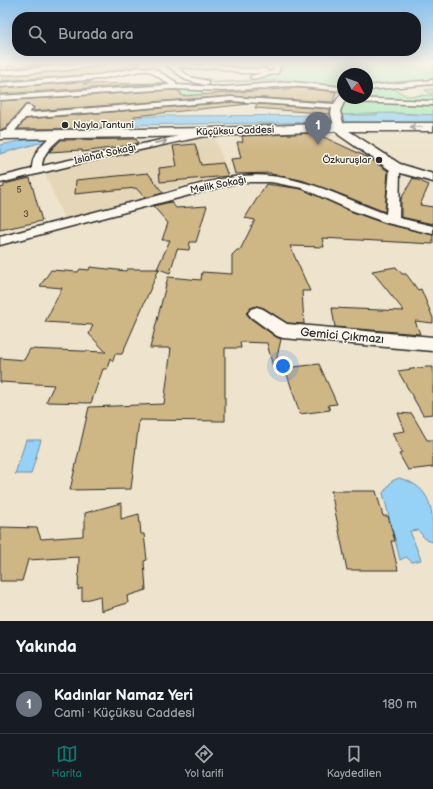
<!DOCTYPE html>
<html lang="tr">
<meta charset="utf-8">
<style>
:root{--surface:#171b24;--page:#20242c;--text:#f1f3f6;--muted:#9ea1a6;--line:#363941;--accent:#0f766e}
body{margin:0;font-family:"Balsamiq Sans",sans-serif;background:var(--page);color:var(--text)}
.compass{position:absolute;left:337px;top:68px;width:36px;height:36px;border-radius:50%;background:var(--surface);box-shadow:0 4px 16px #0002;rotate:131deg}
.you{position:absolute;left:283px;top:366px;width:14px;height:14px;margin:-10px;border:3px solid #fff;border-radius:50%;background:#1a73e8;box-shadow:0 0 0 6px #1a73e833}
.badge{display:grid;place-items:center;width:26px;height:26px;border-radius:50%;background:var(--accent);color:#fff;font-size:13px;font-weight:700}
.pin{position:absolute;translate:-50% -33px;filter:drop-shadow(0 1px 2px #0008)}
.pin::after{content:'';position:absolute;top:21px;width:14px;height:12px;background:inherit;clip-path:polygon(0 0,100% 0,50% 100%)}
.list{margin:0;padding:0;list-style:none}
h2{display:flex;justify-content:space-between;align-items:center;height:52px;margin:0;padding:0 16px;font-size:17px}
h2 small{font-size:13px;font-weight:400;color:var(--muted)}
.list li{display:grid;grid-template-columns:26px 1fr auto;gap:12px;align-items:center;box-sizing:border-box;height:60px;padding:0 16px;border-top:1px solid var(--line)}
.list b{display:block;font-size:15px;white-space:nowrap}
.list p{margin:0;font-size:13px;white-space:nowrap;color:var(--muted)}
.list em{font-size:13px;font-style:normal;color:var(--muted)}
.icon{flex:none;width:22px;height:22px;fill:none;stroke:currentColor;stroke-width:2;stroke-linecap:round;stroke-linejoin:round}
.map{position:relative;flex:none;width:433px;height:621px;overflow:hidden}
.search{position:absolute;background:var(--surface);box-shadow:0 4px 16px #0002;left:12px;right:12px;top:12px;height:44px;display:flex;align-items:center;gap:10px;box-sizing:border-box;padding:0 14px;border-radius:16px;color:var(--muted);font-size:15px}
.sheet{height:112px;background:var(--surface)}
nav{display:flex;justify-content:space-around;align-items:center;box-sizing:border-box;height:56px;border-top:1px solid var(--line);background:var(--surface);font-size:11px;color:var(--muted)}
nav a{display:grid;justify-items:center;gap:2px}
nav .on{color:var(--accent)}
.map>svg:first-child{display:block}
.built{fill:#e5d6b7}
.green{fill:#a3e9b5;stroke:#678a70}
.water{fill:#96d1f6;stroke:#6b8fa5}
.building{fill:#cfb685;stroke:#2b2b2b}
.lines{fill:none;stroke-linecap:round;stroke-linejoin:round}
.minor-casing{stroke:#2b2b2b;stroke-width:3}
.primary-casing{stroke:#2b2b2b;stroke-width:3}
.minor{fill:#fbf7ec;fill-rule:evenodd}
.primary{fill:#fbf7ec;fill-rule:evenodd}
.oneway{stroke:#93918c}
.poi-dot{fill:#2b2b2b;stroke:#fbf7ec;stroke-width:1.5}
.labels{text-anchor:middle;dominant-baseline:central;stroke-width:3;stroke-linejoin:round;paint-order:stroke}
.far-number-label{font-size:9px;fill:#544e42}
.far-poi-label{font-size:10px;fill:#2b2b2b;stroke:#fbf7ec;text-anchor:start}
.far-street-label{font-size:10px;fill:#2b2b2b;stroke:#fbf7ec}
.street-label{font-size:12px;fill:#2b2b2b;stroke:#fbf7ec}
</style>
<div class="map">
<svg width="433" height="621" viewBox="0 0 433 621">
<rect width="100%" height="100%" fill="#eee4cd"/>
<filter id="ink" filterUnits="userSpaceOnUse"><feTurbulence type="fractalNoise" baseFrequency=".025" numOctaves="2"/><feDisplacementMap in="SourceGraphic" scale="8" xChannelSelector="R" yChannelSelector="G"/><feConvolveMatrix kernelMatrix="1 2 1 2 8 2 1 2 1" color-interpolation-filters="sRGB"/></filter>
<g filter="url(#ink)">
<path class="built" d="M214,136L230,177L179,187L64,219L44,171L185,138Z"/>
<path class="green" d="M280,63H433V81L367,87V74H343V88L287,80L214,83L197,79C204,77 211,80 218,81C238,82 263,80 281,71L282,70Z
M393,86L397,88L394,89L407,96L432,95L425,90L433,89V115L398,113L338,115L346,98H367V89Z
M174,88V90H164L166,96L182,95L179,89L200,90L206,100H203L200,97L196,98L198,100L166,104L163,96L160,95V89Z"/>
<path class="water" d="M378,113L433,115V123L342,122L123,125L78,132L0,154V145L30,139L77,123L149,116L377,115Z
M26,440H41L31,474H15Z
M399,478C433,487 433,511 433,542L426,540L418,530L410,531L421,560L412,562L406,557L400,560L383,493L392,481Z"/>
<path class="building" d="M74,63H77L7,69L8,65L24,67L25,65Z
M107,63H139L140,65L99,74L1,81L3,76L66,71L103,66Z
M93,81L83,84L165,83L0,94V88Z
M300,88L336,92L333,102L231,96L32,111L34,107L26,104L5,129L0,130V101L173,90L179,91L182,96Z
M231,102L249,104L134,116V128L18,129L26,119Z
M257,104L330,109V114L255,108Z
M315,133L367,157L388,171L385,212L330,190L301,180L271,174V173L235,174L231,159L241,158L237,142H243L242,136Z
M136,139L138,143L125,146L82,152V150L49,152L61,140Z
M195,144L201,165L223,163L228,176L160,182L159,168L177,166L173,146Z
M148,173L163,193L145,198L136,188L75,194L76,180Z
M30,178L42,221L0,230V188L4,187V184Z
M413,178L429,185L420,205L433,207V224L401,217V199Z
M266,184L302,189L350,211L386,224L433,235V244L322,238L324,247L290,246L310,291H302L304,324L287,323L264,308L257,306L251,308L246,313L250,318L276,337L281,339L274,371L267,343L240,342L241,348H225V421L139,420L131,489L70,490L89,407L164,404L171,348H150L168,277L201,280L202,272L232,274V255L237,250H240L255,220L245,218Z
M171,202L176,208L207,206L196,242H190L189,250L177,249L170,273L159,269L122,354H115L113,361L110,358L107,369H103L91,403L46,402L54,385L0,382V358L24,360L30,349L106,352L89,334L93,325L45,322L62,288L40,286L51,270L78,272L80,269L89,270L90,267L126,271L127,269H159H157L170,240H162L168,223L153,206Z
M396,267L402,274H406L418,290L421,289L433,318V323L415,321L420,334L335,327L332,308L404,311L372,271Z
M319,364L337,404L328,405L330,410L300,414L285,368Z
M426,367H433V414L423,415L398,371Z
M398,413L412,414L427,440H433V467L408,470L399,454L402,453L392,433L405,431Z
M331,491H376L383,516H388L395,541H391L398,570H347Z
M121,503V519L139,514L141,534H144L147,560L144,561L146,590L127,596L128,603L101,611L100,596L82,601V588L78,590L79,557L28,560L22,581H0V527L37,528L41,539L83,536V529H85V513Z"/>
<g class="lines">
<g class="minor-casing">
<path id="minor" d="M91,63H106L103,65L66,70L0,75V71Z
M164,63L203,65L200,63H212L241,69H265L267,70L268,72L273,71L275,63H281L278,73L253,79L250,77L251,76L262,73H241L214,67L208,69L177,67L190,77L208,81V85H205L186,80Z
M141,67L153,68L176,82V85L223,87L292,82L343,87V91L292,86L223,91L173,89L0,100V96L170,85L150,71H141L99,79L0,87V83L99,75Z
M433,80V84L367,90V86Z
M340,95H343V98H346L340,111L344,127L339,130L334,127L331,114L332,108L231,101L25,118L11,136L8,137L3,134L26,106H29L33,108L29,113L231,97L334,104Z
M349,98L433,101V105L350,102L346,100Z
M211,129L216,132L214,134L98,159L0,183V177L32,169C32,152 45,141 57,131H63L65,133C56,144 43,150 42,166Z
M395,164L400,167L399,218L433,226V234L387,223L351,210L302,188L271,182H239L0,245V237C51,223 102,210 153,197C191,187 232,172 271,176C312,180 348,200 386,214L390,167Z
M257,307L263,309L287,324L433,337V351L283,338L277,336L251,317L248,313L251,309Z"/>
</g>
<g class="primary-casing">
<path id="primary" d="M348,123H433V131H349L400,164L433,174V182L390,170L339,135L336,131L211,136L0,139V131L211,128Z"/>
</g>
<use href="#minor" class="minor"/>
<use href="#primary" class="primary"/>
</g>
<defs><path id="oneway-shaft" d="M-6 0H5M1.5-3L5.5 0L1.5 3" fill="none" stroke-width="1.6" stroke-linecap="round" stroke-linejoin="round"/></defs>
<g class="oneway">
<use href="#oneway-shaft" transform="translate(416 127) rotate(-180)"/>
<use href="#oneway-shaft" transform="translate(161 142) rotate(-11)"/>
</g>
</g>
<linearGradient id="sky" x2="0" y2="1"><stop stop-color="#87c0ee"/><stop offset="0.42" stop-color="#f7f3e8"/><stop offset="1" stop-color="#f7f3e8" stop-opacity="0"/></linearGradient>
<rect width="433" height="150" fill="url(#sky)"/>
<g class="poi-dot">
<circle cx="65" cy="125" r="4"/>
<circle cx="379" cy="160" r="4"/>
</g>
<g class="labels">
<g class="far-number-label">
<text x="19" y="190">5</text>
<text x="26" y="214">3</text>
</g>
<g class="far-poi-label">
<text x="73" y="125">Nayla Tantuni</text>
<text x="371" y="160" text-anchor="end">Özkuruşlar</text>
</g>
<g class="far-street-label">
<text transform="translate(235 131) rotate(-2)">Küçüksu Caddesi</text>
<text transform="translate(105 154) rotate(-13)">Islahat Sokağı</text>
<text transform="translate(218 185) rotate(-11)">Melik Sokağı</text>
</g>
<g class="street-label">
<text transform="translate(342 336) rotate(5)">Gemici Çıkmazı</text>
</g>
</g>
</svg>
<svg class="compass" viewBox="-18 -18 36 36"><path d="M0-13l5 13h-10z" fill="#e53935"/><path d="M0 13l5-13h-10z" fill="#9ea1a6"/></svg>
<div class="you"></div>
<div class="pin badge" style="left:318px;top:145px;background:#6b7280">1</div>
<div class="search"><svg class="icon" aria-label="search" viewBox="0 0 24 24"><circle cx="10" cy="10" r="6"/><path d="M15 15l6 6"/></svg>Burada ara</div>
</div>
<section class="sheet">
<h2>Yakında<small></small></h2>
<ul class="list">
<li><span class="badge" style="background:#6b7280">1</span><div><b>Kadınlar Namaz Yeri</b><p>Cami · Küçüksu Caddesi</p></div><em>180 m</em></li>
</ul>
</section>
<nav>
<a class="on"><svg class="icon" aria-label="map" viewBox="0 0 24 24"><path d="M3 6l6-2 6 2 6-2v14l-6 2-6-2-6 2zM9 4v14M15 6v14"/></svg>Harita</a>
<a><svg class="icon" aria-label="directions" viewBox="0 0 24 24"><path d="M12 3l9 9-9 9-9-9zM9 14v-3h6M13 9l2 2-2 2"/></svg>Yol tarifi</a>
<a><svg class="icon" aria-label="saved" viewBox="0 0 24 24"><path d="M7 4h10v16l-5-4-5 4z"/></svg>Kaydedilen</a>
</nav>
